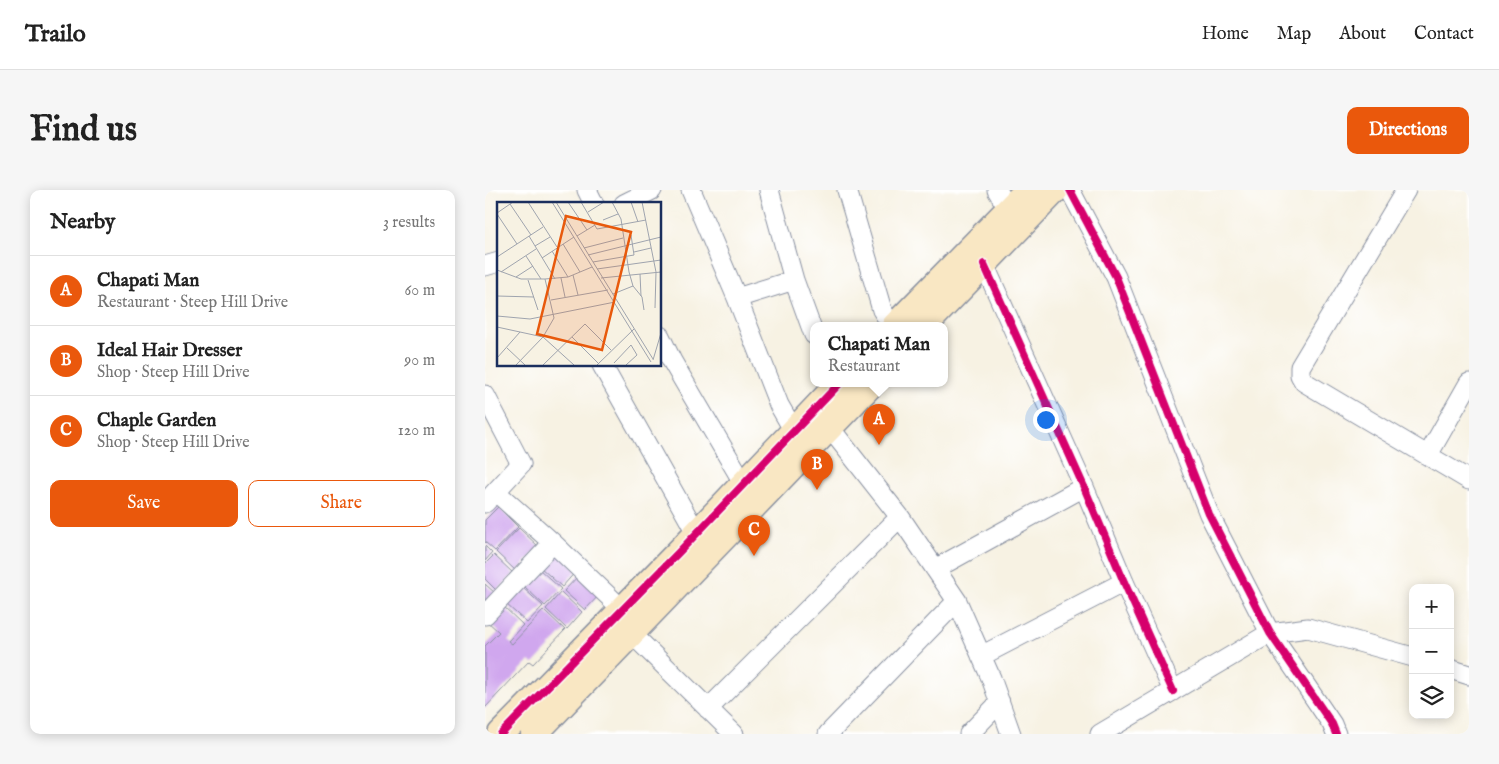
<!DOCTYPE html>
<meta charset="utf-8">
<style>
:root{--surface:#fff;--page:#f6f6f6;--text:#222;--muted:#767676;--line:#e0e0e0;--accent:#ea580c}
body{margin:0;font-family:"IM FELL English",serif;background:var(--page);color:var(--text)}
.controls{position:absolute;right:15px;bottom:15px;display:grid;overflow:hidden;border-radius:10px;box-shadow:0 2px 12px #0003}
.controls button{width:45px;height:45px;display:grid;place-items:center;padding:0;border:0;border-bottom:1px solid var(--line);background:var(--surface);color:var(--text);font:25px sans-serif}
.you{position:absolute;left:560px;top:229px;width:18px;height:18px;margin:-12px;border:4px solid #fff;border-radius:50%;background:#1a73e8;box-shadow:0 0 0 8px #1a73e833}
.badge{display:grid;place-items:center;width:32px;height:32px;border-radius:50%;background:var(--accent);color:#fff;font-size:16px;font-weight:700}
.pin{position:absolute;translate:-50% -41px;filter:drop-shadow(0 1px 2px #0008)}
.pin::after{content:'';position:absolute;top:26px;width:18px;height:15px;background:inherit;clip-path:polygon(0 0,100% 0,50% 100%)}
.popup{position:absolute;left:325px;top:132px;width:138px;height:65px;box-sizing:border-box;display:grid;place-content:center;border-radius:10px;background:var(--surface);filter:drop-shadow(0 1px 4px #0005);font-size:16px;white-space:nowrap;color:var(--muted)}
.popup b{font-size:19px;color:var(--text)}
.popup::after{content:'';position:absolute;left:50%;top:100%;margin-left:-10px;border:10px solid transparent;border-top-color:var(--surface)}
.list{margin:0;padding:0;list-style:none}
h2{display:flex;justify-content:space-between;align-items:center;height:65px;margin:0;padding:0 20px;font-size:21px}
h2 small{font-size:16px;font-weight:400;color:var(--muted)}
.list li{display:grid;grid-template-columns:32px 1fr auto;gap:15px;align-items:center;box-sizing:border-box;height:70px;padding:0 20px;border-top:1px solid var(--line)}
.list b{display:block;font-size:19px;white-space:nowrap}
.list p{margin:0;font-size:16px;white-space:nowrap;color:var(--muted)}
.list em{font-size:16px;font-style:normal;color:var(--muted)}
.actions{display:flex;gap:10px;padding:15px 20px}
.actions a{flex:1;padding:11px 0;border:1px solid var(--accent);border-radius:10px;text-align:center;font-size:18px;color:var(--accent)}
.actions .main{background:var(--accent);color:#fff}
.icon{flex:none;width:28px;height:28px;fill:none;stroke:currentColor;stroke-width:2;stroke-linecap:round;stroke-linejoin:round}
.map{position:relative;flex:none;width:984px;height:544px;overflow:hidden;border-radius:10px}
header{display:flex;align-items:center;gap:30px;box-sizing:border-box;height:70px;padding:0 25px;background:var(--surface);border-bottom:1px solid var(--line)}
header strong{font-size:24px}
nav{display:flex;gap:28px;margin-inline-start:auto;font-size:18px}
.intro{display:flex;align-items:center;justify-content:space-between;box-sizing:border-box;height:120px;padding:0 30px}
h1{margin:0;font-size:35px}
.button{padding:12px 22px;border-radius:10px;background:var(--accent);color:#fff;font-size:18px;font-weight:700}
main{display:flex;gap:30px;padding:0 30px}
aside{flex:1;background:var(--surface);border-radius:10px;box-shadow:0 2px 12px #0003}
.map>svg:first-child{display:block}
.building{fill:#d0a7ee}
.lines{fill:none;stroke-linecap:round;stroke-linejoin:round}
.street-casing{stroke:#8990a0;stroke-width:21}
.secondary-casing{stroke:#8990a0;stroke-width:29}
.street{stroke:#fff;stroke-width:19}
.secondary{stroke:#f9e7c3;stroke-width:26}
.cycleway-casing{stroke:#fff;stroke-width:11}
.cycleway{stroke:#d6006c;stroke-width:8}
.inset-road{fill:none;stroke:#9fa4ae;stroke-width:1}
.view{fill:#e8590c;fill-opacity:0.15;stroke:#e8590c;stroke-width:2.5}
.inset-edge{fill:none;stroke:#1b2f5e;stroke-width:2.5}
</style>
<header>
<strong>Trailo</strong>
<nav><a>Home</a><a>Map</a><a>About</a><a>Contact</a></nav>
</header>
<div class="intro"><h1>Find us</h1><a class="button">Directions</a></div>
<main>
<aside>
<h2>Nearby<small>3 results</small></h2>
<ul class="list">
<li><span class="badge">A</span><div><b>Chapati Man</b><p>Restaurant · Steep Hill Drive</p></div><em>60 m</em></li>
<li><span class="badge">B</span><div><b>Ideal Hair Dresser</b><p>Shop · Steep Hill Drive</p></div><em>90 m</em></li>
<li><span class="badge">C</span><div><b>Chaple Garden</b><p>Shop · Steep Hill Drive</p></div><em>120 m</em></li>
</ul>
<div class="actions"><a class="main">Save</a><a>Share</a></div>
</aside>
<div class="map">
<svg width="984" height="544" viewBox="0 0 984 544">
<rect width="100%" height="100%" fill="#fff"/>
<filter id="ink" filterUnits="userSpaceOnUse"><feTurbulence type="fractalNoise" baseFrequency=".02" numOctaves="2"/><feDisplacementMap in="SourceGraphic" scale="10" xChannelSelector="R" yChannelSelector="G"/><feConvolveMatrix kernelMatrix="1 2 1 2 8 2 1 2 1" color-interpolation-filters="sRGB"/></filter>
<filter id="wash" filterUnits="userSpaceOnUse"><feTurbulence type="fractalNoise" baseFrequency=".0096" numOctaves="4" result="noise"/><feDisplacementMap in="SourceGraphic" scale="20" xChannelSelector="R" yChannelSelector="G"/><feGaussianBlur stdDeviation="1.12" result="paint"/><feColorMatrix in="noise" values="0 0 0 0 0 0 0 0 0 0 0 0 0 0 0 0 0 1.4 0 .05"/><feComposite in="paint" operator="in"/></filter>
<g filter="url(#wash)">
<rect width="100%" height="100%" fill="#f7f2e3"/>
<g id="blocks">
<path class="building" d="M13,317L33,337L10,361L0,352V330Z
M34,338L54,357L32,382L11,362Z
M0,356L7,363L0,371Z
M71,360L92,380L77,397L55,377Z
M9,365L29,384L12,401L0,389V374Z
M54,379L76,399L60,416L39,396Z
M95,384L116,403L100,420L79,401Z
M0,394L10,403L0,414Z
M37,397L58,416L42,433L21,414Z
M76,402L97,422L82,439L61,419Z
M17,415L38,435L23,451L27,454L59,420L80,440L48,474L44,471L0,518V456L14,442L2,431Z"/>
</g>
</g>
<g filter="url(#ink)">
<use href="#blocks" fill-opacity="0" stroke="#8990a0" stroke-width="1"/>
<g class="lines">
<g class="street-casing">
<path id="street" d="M102,0L109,14
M206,0L252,108L294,215L309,241
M284,0L309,90L329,145
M362,0L397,120L407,136
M512,0L524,20
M585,0L631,87L724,324L785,443L847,534L851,544
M921,0L815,177V185L819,192L984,290
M139,14L167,0
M499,74L599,297L639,392L688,501
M0,76L14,72
M252,108L309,90
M175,146L187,171L259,294
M117,175L212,344
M0,205L36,274L0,313
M345,238L415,327L472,411L506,488L526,544
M943,265L984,193
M11,302L68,353L138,420
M450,379L599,297
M0,425L68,353
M146,443L249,544
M496,466L639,392
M965,479L984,485
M223,519L415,327
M343,544L472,411
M484,544L515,512
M615,544L785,443L823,438L928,467"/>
</g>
<g class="secondary-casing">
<path id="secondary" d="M410,136L543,0
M439,136L570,0
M16,544L194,362L354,194
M49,544L386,194"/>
</g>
<use href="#street" class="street"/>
<use href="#secondary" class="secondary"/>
<g class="cycleway-casing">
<path id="cycleway" d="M585,0L631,87L724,324L785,443L847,534L851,544
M499,74L599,297L639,392L688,501
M16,544L194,362L354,194"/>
</g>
<use href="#cycleway" class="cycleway"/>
</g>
</g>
<g transform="translate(12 12)">
<rect width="164" height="164" fill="#f7f2e3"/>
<path class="inset-road" d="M31,0L60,45M55,0L154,160M59,0L156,157M71,0L90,28M84,0L100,27L149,18M115,0L124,17L132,70L136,84L145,95L147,108M134,0L141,20M145,0L159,70L158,106M13,2L34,33M91,10L107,0M0,11L16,0M0,12L20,42M106,18L121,12M32,34L58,77M80,34L98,23M66,42L83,70M38,44L53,35M87,46L126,36M55,49L71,75M137,50L154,46M91,53L164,35M29,54L44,77M0,55L46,25M45,56L77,35M96,60L137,53L134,33M100,67L164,58M0,68L24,77H48L71,75L95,65M4,70L39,47M143,72L144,94M76,73L81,93M19,75L36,64M64,76L68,95M104,76L164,70M31,78L41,108M116,92L136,84M0,94L37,95M54,98L111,88M0,114L33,117L118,100M0,125L46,135L77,163M75,135L102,162M10,146L28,163M0,156L23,130M156,158L164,131M117,161L134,143L140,153L129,163M19,163L46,135L57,116L48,77M46,163L88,122L114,148M100,163L137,127"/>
<path class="view" d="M69,14L134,30L105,148L40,132Z"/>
<rect width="164" height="164" class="inset-edge"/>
</g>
</svg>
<div class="controls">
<button>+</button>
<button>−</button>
<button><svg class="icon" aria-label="layers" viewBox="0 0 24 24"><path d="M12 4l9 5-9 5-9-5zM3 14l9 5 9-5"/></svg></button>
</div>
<div class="you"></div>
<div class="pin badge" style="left:394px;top:255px">A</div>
<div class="popup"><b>Chapati Man</b>Restaurant</div>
<div class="pin badge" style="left:332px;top:300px">B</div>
<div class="pin badge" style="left:269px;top:366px">C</div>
</div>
</main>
